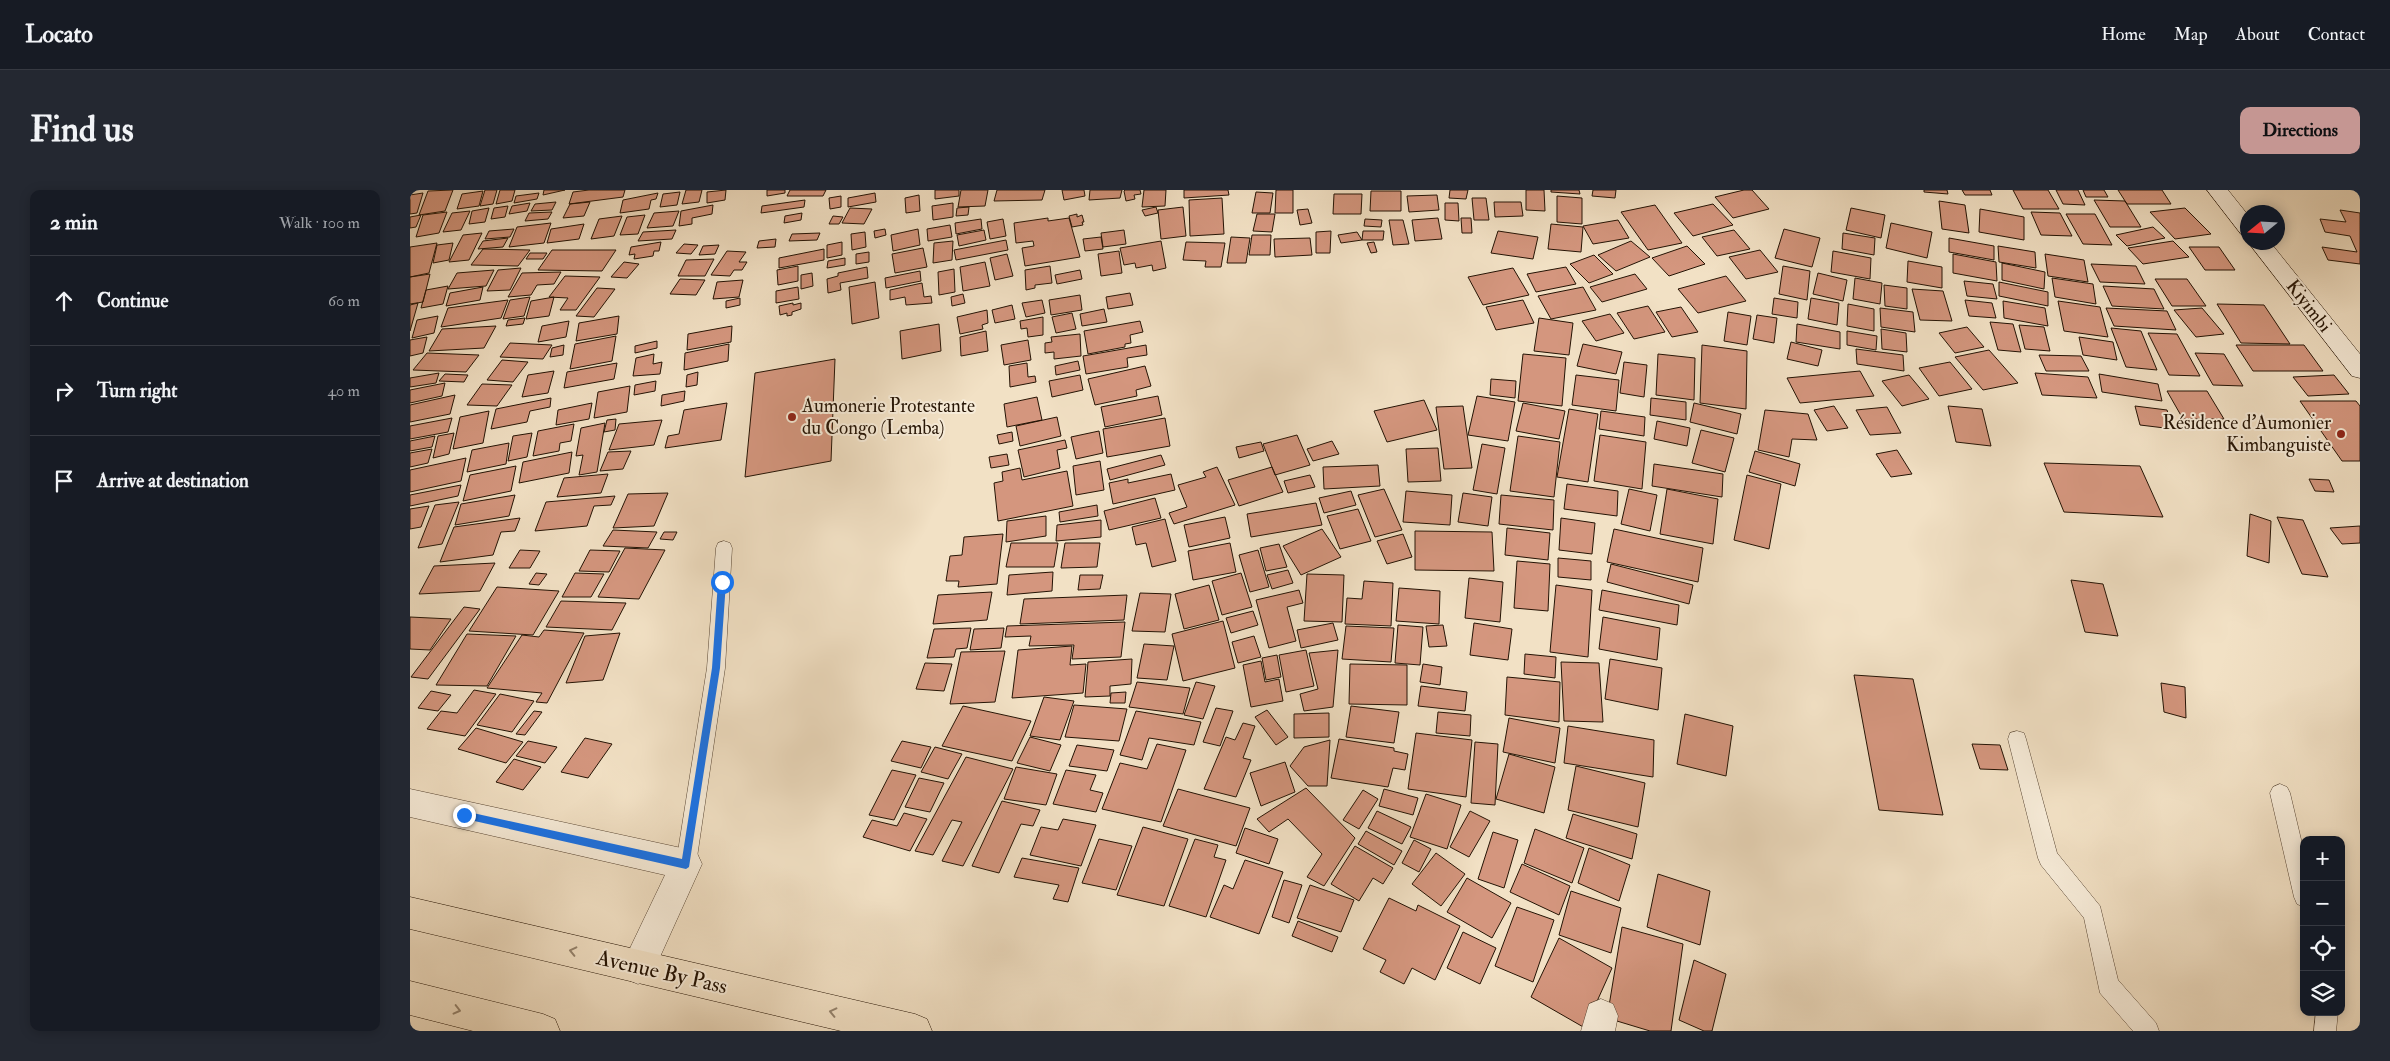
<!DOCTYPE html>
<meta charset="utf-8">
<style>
:root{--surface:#171b24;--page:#242831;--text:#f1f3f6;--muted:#9ea1a6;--line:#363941;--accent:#c59692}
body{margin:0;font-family:"IM FELL Double Pica",serif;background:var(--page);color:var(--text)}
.controls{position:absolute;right:15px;bottom:15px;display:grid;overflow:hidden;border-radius:10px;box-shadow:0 2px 12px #0003}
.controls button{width:45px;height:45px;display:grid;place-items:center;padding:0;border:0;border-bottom:1px solid var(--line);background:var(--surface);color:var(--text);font:25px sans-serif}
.compass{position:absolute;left:1830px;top:15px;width:45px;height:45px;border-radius:50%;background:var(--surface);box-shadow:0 2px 12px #0003;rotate:252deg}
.stop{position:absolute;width:15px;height:15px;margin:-11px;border:4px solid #1a73e8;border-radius:50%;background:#fff}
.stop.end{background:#1a73e8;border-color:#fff;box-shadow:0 1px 5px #0008}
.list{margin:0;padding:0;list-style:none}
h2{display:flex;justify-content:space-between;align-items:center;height:65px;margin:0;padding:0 20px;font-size:21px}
h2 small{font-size:16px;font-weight:400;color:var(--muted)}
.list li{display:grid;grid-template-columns:32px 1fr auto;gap:15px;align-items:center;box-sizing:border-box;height:90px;padding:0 20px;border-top:1px solid var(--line)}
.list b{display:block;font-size:19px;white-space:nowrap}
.list em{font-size:16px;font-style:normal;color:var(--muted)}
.icon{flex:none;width:28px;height:28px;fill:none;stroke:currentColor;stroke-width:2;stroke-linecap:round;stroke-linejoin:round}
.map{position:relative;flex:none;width:1950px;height:841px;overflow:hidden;border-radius:10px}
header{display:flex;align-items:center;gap:30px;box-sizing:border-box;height:70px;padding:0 25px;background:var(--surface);border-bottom:1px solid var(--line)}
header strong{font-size:24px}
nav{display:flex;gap:28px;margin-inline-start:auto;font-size:18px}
.intro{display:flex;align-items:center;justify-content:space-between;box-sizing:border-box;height:120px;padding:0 30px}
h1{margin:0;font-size:35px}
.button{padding:12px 22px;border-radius:10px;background:var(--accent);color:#111;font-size:18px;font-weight:700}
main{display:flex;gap:30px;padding:0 30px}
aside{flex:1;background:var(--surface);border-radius:10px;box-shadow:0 2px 12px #0003}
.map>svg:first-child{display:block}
.building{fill:#d4967e;stroke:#241304}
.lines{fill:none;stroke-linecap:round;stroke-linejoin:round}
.lane-casing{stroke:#584634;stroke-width:1}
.street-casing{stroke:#584634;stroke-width:1}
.secondary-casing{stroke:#241304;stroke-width:1}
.highway-casing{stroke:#241304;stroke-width:1}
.lane{fill:#f7ecd9;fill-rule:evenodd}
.street{fill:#f7ecd9;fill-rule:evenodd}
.secondary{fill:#f7ecd9;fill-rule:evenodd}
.highway{fill:#f2e1c5;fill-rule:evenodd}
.oneway{stroke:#95846e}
.route{fill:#1a73e8}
.poi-dot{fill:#8f2418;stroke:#f7ecd9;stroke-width:2}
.labels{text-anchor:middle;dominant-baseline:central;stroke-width:4;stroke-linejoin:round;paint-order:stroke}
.street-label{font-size:19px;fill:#241304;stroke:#f7ecd9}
.poi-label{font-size:19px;fill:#241304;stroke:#f7ecd9;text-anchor:start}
.near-street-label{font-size:22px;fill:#241304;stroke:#f7ecd9}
</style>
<header>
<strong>Locato</strong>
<nav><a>Home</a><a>Map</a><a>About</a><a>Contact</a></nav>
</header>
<div class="intro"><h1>Find us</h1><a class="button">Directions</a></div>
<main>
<aside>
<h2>2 min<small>Walk · 100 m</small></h2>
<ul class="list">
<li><svg class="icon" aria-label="ahead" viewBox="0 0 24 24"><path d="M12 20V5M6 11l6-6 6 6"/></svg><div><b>Continue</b></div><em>60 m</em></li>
<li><svg class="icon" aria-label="right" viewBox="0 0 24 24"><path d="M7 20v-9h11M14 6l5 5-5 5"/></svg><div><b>Turn right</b></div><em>40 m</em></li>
<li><svg class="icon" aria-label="arrive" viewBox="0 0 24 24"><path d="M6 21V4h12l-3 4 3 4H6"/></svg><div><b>Arrive at destination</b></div></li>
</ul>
</aside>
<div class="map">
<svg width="1950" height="841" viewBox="0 0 1950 841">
<rect width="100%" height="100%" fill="#f2e1c5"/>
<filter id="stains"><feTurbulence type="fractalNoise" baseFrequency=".004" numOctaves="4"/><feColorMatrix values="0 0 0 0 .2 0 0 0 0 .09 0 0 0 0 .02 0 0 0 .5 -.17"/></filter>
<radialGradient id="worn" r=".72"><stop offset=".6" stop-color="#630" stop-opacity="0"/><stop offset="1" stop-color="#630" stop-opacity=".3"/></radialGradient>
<path class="building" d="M43,0L35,21L9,25L18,1Z
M75,0H87L83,14L70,16Z
M90,0H105L102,11L86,14Z
M134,0H155L133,5Z
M179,0H215L213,7L159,14L163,2Z
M276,0H292L289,12L272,14Z
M316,0L315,10L297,13V2Z
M357,0H375V3L357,6Z
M380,0H416L413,6H377Z
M525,0H549V6L525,9Z
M551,0H578L575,16L548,17Z
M587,0H635L632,10L584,11Z
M652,0H674L675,6L654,10Z
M680,0H712L710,8L679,10Z
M715,0H730L731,4L724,5L725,9L716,11L714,1Z
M734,0H756L755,16L732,17Z
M774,0H818L819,5L774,8Z
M866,0H883V23H865Z
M1040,0H1058L1056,9L1039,8Z
M1116,0H1134L1135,21L1116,20Z
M1141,0H1169L1170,4L1141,2Z
M1183,0H1206L1205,8L1182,6Z
M1334,0H1342L1359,19L1323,28L1305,7Z
M1514,0H1537L1538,4L1514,2Z
M1552,0H1580L1582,5H1555Z
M1603,0H1638L1649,19H1613Z
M1646,0H1668L1675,15L1653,14Z
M1673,0H1694L1698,7H1676Z
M1708,0H1752L1761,14H1717Z
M73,1L69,16L47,19L52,4Z
M961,1H991V21H960Z
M270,2L267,15L250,17L253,4Z
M846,2L863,3L860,23H842Z
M13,3L7,23L0,24V5Z
M129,3L127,9L104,13L106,6Z
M248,3L246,9L241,10L239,19L210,23L213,10Z
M465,3L466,12L438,17V8Z
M924,4H952L951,24H923Z
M509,5L510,21L496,23L495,8Z
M1027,5L1029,20L999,22L997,6Z
M431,6V17L420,19L419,8Z
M1147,6L1172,8V34L1147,32Z
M812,8L814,44L780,46L779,10Z
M1062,8H1076L1079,30H1064Z
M395,10L394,17L351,23L352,16Z
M1684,10L1715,11L1731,37H1700Z
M1529,11L1555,15L1559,43L1532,39Z
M146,12L142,20L121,21L125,14Z
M180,12L174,26L153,28L160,14Z
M1084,12H1111L1113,26L1085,27Z
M120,13L117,21L99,24L102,16Z
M543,13V27L523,30L522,16Z
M1035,13H1048L1049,31L1035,30Z
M1303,14L1323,35L1283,46L1264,23Z
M303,15L302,24L282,28V34L269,36L271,21Z
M1245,15L1272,53L1238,60L1211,22Z
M98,16L95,27L81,29L84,18Z
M559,17L558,25L546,26L547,18Z
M746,17L748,23L735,26L732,20Z
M773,17L776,46L751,49L748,20Z
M79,18L75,32L59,34L62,21Z
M440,18L462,19L454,34L432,33Z
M1441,18L1475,25L1471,48L1436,40Z
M1775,18L1801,44L1765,49L1740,22Z
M898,19L902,33L890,35L887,20Z
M1570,19L1614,27V50L1569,42Z
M1930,20L1950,23V74L1918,70L1912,57L1947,62L1940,46L1915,42L1910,29L1936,32Z
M60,21L51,40L33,42L42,23Z
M269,21L263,36L237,38L244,23Z
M37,22L29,43L6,47L13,25Z
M142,22L138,29L115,31L119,23Z
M1621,22L1650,23L1662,46L1631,45Z
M392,23L391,30L374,33L375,26Z
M667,24V27L672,25L674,32H672L673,35L662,37L659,26Z
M847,24H865L862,42L843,41Z
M1656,24H1685L1702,55L1673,54Z
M11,25L6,37L0,38V27Z
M235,25L228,44L210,45L217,27Z
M212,26L204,46L181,49L189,29Z
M423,26L433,27L429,34H419Z
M638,28V31L659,28L670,67L615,76L612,58L624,56L623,51L606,53L604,33Z
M1028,28L1032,49L1005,51L1002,30Z
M1051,28H1061L1062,43H1052Z
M571,29L572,39L546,44L545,33Z
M593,29L596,46L580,49L577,32Z
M955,29L972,30L971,37L954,36Z
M979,30H993L999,54L983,55Z
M1208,30L1219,48L1183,54L1173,36Z
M141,33L134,53L99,57L107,37Z
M1481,33L1522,42L1517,68L1476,58Z
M174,34L169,49L137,53L141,39Z
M1141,34L1173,37L1171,62L1138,59Z
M540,35L542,47L518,51L517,39Z
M1743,37L1755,48L1717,56L1706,45Z
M104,39L100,47L75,49L79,41Z
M475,39L476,45L465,48L464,41Z
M508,39L510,55L483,61L481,45Z
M1374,39L1410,48L1402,77L1365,68Z
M266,40L262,49L228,51L233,42Z
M574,40L576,50L549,56L547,45Z
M714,40L716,54L693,57L691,43Z
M1324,40L1340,59L1307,66L1292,47Z
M921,41L920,63H906V42Z
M953,41H974L973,50H952Z
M1088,41L1128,47L1123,69L1081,63Z
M455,42L456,57L442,60L441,44Z
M947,42L952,50L931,53L928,45Z
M72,43L59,70L39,72L53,45Z
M410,43L407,50L379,51L382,44Z
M1433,43L1465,48L1464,65L1432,59Z
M842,45H861L860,65H839Z
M691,47L693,59L675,61L673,49Z
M821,47L840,48L836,73H817Z
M98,48L93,57L68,59L73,51Z
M900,48L902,65L865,67L864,49Z
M1539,48L1584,56V70L1539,62Z
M366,49L365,57L347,58L349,51Z
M596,50L598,60L546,70L544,60Z
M543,51L542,70L523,73L524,53Z
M751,51L756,78L743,81L742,75L726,78L725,73L714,75L710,58Z
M1221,51L1240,67L1206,81L1188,65Z
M1763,51L1779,67L1733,74L1718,58Z
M251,52L249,61H244L243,66L224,69L225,64L219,65L221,57Z
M432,52V65L417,68V55Z
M776,52L815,53L811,77H795L796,71L773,70Z
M964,52L967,62L961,63L957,53Z
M27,53L19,83L0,87V57Z
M43,53L39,70L23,73L27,55Z
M274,54L288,55L281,64L266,63Z
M309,55L305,64L289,65L293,56Z
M1277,56L1295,74L1259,86L1242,68Z
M1588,56L1625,62L1626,78L1589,72Z
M1779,57H1809L1825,80H1795Z
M513,58L517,77L485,83L482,64Z
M73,59L120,60L108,76L61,75Z
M414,59V70L369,78V68Z
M142,60H206L192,81L128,80Z
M1350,60L1368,82L1336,89L1319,67Z
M317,61L336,62L329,72H337L332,80H324L320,86L301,85Z
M709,61L712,83L691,86L688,64Z
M1423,61L1461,68L1460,89L1421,82Z
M459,62V72L446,74V64Z
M120,63H137L133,69H116Z
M597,64L603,86L585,90L580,68Z
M1543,64L1586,72L1587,91L1543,83Z
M1635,64L1674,70L1678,92L1638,86Z
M1184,65L1203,84L1179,93L1160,74Z
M435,68V75L417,78L418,71Z
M304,69L295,86H268L276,70Z
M1498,71L1532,77V98L1497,92Z
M214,72L229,74L217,88L201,87Z
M575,72L580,96L553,101L550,77Z
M1592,73L1635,82L1634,99L1592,90Z
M1681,74L1726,76L1735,94L1690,92Z
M388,76V91L368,95L367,80Z
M640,76L642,93L625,95V98L616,100L615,80Z
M1373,76L1400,81L1397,110L1369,104Z
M457,77L458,88L430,93L431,100L418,103L417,89L428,86V83Z
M1156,77L1166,94L1126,102L1117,84Z
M111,78L100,100L77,101L88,80Z
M1103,78L1119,105L1073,115L1058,87Z
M544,79L545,102L529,105L528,82Z
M84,80L76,96L38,99L47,83Z
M670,80L672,89L647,94L645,85Z
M510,81L511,91L476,98L475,88Z
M151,82L144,94L127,95L121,105L98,107L112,83Z
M402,83L403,96L391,99V85Z
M1408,83L1437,90L1433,111L1403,104Z
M20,84L13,112L0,114V87Z
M1225,84L1237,99L1192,112L1180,97Z
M155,86L190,87L166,120H150L158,108L139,107Z
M1316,86L1336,111L1288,123L1268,99Z
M1445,88L1472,93L1470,114L1443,109Z
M1642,88L1683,94L1686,114L1645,107Z
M270,89L295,90L286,105L260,104Z
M1745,89H1777L1796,116H1762Z
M333,90L329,107L303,109L307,92Z
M1554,91L1583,94L1587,109L1557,106Z
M465,92L469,128L442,134L439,97Z
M1589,92L1638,102V116L1589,106Z
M512,93L514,107L521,106L522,113L496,115L495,107L480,110V100Z
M1474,95L1497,98V119L1475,116Z
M38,96L33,114L11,118L16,100Z
M1693,96L1744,99L1754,119L1702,116Z
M73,97L70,110L36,116L40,103Z
M388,97L389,109L366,113V101Z
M1173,97L1186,120L1141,129L1128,106Z
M187,98L205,99L184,127L166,126Z
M1502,99L1533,101L1542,131L1510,130Z
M720,103L723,115L698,119L696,107Z
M553,104L555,113L542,116L541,107Z
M670,105L672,120L641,125L639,110Z
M120,107L114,126L93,129L100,110Z
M144,107L139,126L116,129L121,111Z
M330,108V115L316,118V111Z
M1364,108L1388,112L1387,128L1362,124Z
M1401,108L1429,113L1427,135L1398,129Z
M98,110L91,128L31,137L38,118Z
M632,110L635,123L616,127L612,113Z
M1113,110L1124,133L1086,140L1076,117Z
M1555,110L1582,113L1586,128L1559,126Z
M1593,111L1635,118L1638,136L1594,128Z
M1648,111L1690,117L1698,147L1654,141Z
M8,113L0,141V115Z
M383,113V115L391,113V119L382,122V125L377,126V123L370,125L369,116Z
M1438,114L1464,119V141L1437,136Z
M1807,114L1854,115L1880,154L1831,153Z
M602,115L605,129L585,133L582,120Z
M1238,116L1255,142L1224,149L1207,123Z
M1271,117L1288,142L1262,147L1246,122Z
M1470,118L1503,122L1505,142L1471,137Z
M1696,118L1757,121L1766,140L1704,136Z
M1792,118L1814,144L1786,147L1764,120Z
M694,119L697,132L672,136L670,124Z
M577,120L578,133L572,135L573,139L550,144L547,127Z
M1318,122L1341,126L1337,155L1314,151Z
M662,123L666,139L646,143L642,127Z
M1200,124L1214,143L1186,151L1172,131Z
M1347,125L1367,128L1364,153L1343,149Z
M28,126L24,143L2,148L7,130Z
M209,126L207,144L166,151L169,133Z
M633,127V145L618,147L617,138L611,139L610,131Z
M115,128L113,134L96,136L98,130Z
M1129,128L1163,133L1159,165L1124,161Z
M159,131L156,147L128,152L132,136Z
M730,131L733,142L720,145L721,153L715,154V157L678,164L674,141Z
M1580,132L1603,134L1611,162L1588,160Z
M529,134L531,161L492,169L490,141Z
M1387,134L1430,142V159L1386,152Z
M1609,135L1634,137L1640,161L1615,159Z
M86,136L74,158L19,161L32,139Z
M322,136L321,152L277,160L278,144Z
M1557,137L1574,157L1545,163L1529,143Z
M1701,138L1731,141L1747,180L1716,177Z
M1471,139L1496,143L1497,162L1472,159Z
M576,141L578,161L551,166L550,147Z
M1437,141L1467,146L1466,160L1437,155Z
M1738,143L1767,144L1790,186L1759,185Z
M670,144L671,166L644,169V162L635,163V153L642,152L641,147Z
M206,146L202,171L160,179L165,154Z
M17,147L13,163L0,166V150Z
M1669,147L1703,152L1707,170L1673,165Z
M618,150L621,170L594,175L591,155Z
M247,151V158L225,163V156Z
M1381,152L1412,160L1408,176L1377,169Z
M100,153L142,155L133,169L90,167Z
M319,154L318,171L274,180L275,163Z
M1173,154L1212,162L1206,184L1167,176Z
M154,155L153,165L140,167L142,158Z
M736,155L737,165L717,168L718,177L676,184L673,166Z
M1292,155L1337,161L1336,219L1290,213Z
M1826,155H1894L1913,181H1843Z
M1446,159L1493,165L1494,181L1447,174Z
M1579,160L1608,193L1573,200L1545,167Z
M17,163L69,165L56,182L3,180Z
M1785,163L1814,164L1833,196L1803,195Z
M244,164L243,174L252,172L250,184L223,186L226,168Z
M1113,164L1156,168L1152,216L1108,211Z
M1248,164L1285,168L1284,210L1246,205Z
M1629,165L1671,166L1679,181H1636Z
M425,169L421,271L335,287L345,183Z
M92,170L118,172L103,192L77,190Z
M668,171L670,180L646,185L645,176Z
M1214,172L1237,175L1234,207L1210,203Z
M1540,172L1562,199L1529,206L1509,178Z
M207,173L204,189L154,198L157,182Z
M617,173L618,187L625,186L626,192L600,197L599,176Z
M735,176L741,196L726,200L727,206L685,215L678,189Z
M144,181L138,203L112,207L118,185Z
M1450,181L1464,206L1390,213L1377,188Z
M288,182L287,195L276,197L277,185Z
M29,183L26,193L0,197V188Z
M1625,183L1678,187L1687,208L1632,205Z
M35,184L58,185L54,192L29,191Z
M1689,184L1748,194L1752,211L1692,202Z
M670,185L673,200L642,207L639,191Z
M1166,185L1209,190L1206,221L1162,215Z
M1499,185L1519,209L1492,216L1472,191Z
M1924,185L1939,204L1898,206L1883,187Z
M1081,189L1106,191L1105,208L1080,205Z
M246,191L245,201L224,205L225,195Z
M35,193L32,206L0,213V200Z
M72,194L102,195L87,216L57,215Z
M220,196L217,222L184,228L188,202Z
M275,201L274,211L251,216L252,205Z
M1757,201H1797L1814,229H1773Z
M45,205L40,224L0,232V215Z
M748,206L752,225L695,237L691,217Z
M1067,206L1105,212L1098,251L1058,245Z
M627,207L632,230L597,237L594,214Z
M141,208L140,217L120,221L117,232L81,239L86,219Z
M1241,208L1276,212V230L1240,225Z
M1014,210L1027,240L977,252L964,221Z
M1890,211H1946L1950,216V271H1932Z
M182,213L179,229L146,235L148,220Z
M317,213L311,250L255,258L258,246L269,244L274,220Z
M1113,213L1155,221L1149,249L1106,241Z
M1284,213L1331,224L1327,244L1280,232Z
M1053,216L1062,278L1034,279L1026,217Z
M1424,216L1438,238L1417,241L1404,220Z
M1538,216L1572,219L1581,256L1546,252Z
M1725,216L1757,220L1763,239L1730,235Z
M1477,217L1491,243L1460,245L1446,220Z
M1159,219L1188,224L1178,292L1147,287Z
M1355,220L1398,224L1407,250L1382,249L1379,267L1348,260Z
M79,221L73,253L43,259L50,227Z
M1191,221L1235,227L1234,246L1189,239Z
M647,227L651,246L610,256L606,236Z
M42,228L38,242L0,249V236Z
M755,228L760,256L697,267L693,239Z
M206,229L205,240L194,242L197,230Z
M252,230L244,255L199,260L209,234Z
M1247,231L1280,238L1277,256L1244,249Z
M195,233L187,282L169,285L173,265L166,266L171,238Z
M164,234L161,251L150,253L149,261L123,266L128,241Z
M1291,240L1324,248L1315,282L1282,273Z
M689,241L693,263L666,269L661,247Z
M602,242L603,251L589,254L587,245Z
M44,243L39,264L23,268L28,246Z
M122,243L117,267L98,271L103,246Z
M887,245L900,275L865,285L853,254Z
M1190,245L1236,252L1232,299L1184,291Z
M25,246L22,257L0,261V251Z
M1108,246L1150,252L1144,307L1100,301Z
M655,250L657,258L647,260L650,278L614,287L608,260Z
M922,251L929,264L903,271L897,259Z
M851,252L854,261L829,268L826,257Z
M99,253L96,274L57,282L62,260Z
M1072,254L1095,258L1087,304L1063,300Z
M1028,258L1031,291L998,292L996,259Z
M22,259L18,273L0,277V263Z
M1487,260L1502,284L1481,287L1466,264Z
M221,261L213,279L190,281L198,262Z
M1345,261L1390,274L1385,296L1339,282Z
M162,262L159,283L109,293L113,272Z
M597,264L599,275L581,278L579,267Z
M751,265L755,275L700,290L697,279Z
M56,268L51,291L0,302V280Z
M690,271L694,300L666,305L663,276Z
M1634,273L1730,276L1753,327L1654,322Z
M1244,274L1313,284L1312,307L1242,296Z
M968,275L970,296L914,299L913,277Z
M106,276L101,301L53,311L60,285Z
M807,277L825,315L764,334L759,323L777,317L768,295L796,287L793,282Z
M862,277L873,302L829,316L818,290Z
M610,278L612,290L657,281L663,316L588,331L584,293L593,291L592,282Z
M198,284L191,303L147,307L154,288Z
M761,284L765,300L703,314L699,293L718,289V293Z
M900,285L905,297L878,303L874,291Z
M1337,285L1371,294L1359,359L1324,350Z
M1899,289L1919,290L1924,302L1905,301Z
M1157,294L1208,301L1207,326L1154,319Z
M51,295L48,306L0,316V305Z
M974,299L992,340L965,347L948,305Z
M1219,299L1247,305L1240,341L1211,334Z
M1257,299L1308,309L1303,354L1250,344Z
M941,301L946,315L914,323L909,308Z
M996,301L1042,305L1040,335L993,332Z
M258,303L244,336L203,338L218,304Z
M1053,303L1082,307L1078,336L1048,332Z
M105,305L99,326L45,335L51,314Z
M1091,305L1144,310L1143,340L1089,334Z
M205,306L201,315L184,316L177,336L125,341L136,312Z
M745,308L751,328L699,340L694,321Z
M49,312L32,354L8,358L25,315Z
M906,313L912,335L841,347L837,324Z
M687,315L688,326L650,332L649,322Z
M19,316L11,337L0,339V319Z
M948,319L961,351L930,359L917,326Z
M1840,324L1861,331L1859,373L1837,366Z
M636,326V346L596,352L597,331Z
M815,327L820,348L779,357L774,335Z
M1867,327L1893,330L1918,387L1892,384Z
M110,328L105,341L91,342L83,365L30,372L44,337Z
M1151,328L1185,333L1182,364L1149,360Z
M755,329L766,371L742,377L736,353L726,355L722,337Z
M691,330V347L646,351L647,335Z
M1950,336V353L1932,354L1920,338Z
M1097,338L1140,343L1138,370L1095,365Z
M912,339L931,367L891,385L873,356Z
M1204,339L1293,358L1288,392L1197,372Z
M203,340L247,342L238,358L193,356Z
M1005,341L1082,342L1084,381L1005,380Z
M254,342H267L263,350L250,349Z
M593,344L587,394L548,397L549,391H536L540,366L552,365L554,347Z
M993,344L1002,367L977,374L967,351Z
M601,353H648L644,377H596Z
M655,353H690L687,377L651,378Z
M820,353L826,382L783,390L778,361Z
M869,354L877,377L856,381L850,358Z
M215,358L255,360L229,409L188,407Z
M110,360L130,361L120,378H99Z
M180,360L210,361L199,382L169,381Z
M848,360L859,397L840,402L829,365Z
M1148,368L1181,371V390L1148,387Z
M1107,371L1140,374L1138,421L1104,418Z
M85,373L70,401L9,404L24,376Z
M1201,374L1283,395L1279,414L1197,392Z
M878,380L883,393L862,399L857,385Z
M643,382L642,401L597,405L599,385Z
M126,383L137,384L129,395L119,394Z
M165,383L194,384L181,407H152Z
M831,383L842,417L812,425L802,391Z
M897,384L934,385L932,432L894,431Z
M670,385H693L690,399L668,400Z
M1059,388L1093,392L1090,432L1055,428Z
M1661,390L1693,394L1708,446L1675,442Z
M954,391L983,393L981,436L935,434L937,408L952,409Z
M799,395L809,430L774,439L765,404Z
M1146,395L1182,400L1178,467L1140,462Z
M87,397L149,401L123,445L59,441Z
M989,398L1030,401L1029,434L986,431Z
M889,400L893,413L877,417L886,451L859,458L846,410Z
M1192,400L1269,415L1267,435L1189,420Z
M582,402L577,430L523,434L528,405Z
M730,403L761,404L755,442L722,441Z
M717,405L714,430L610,434L614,409Z
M151,411L216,413L202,440L136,437Z
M54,417L70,419L18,489L1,487Z
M843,421L848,435L821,443L816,428Z
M0,427L41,429L20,460L0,459Z
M1193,427L1250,438L1247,470L1189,459Z
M813,431L825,478L773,491L762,444Z
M715,432L711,467L662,469L664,455L619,456L621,446L595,447L597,436Z
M923,433L928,450L891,458L887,440Z
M1064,433L1102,439L1098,470L1060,465Z
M988,435L1013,437L1010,475L985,473Z
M1033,435L1037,456L1019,457L1016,436Z
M936,436L984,438L981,472L932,469Z
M561,438L557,458L546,459L544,467L517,468L524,439Z
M594,438L591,458L560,460L564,439Z
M134,440L174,443L137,513L126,512L132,503L77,498L112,445L129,447Z
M210,443L193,490L156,493L175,446Z
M57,444L106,446L77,496L26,495Z
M844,446L851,467L828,473L822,452Z
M734,454L764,456L757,490L727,488Z
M662,456L660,475L676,474L673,503L602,508L608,460Z
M896,460L904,496L876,502L869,465Z
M928,460L923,517L894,521L890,504L908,499L899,463Z
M595,461L585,512L540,514L551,462Z
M1115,464L1146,467L1145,488L1114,484Z
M867,465L871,487L856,490L852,468Z
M722,469L721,494L700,496V506L675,507L678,472Z
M1200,469L1252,478L1248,520L1195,509Z
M851,471L855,492L869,489L873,511L841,517L833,475Z
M1151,472L1189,473L1193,532L1154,531Z
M515,473L542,474L534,501L506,499Z
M940,474L997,475V515L939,514Z
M1013,474L1032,477L1030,495L1010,492Z
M1444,485L1503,489L1533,625L1469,620Z
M1097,487L1150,492L1149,532L1095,525Z
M727,492L780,498L773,524L719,517Z
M786,492L805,496L793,529L774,525Z
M1751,493L1775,497L1776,528L1754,522Z
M1011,496L1057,502L1055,521L1008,516Z
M64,500L86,504L55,546L17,539L31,521L47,523Z
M21,501L41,505L28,521L8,518Z
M716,502L715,513H700L701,503Z
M90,504L124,511L102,542L67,535Z
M634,507L664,511L650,550L620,546Z
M664,515L717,519L709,551L655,547Z
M553,516L621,531L602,571L532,556Z
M941,516L989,522L984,553L936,547Z
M806,518L823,521L810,556L793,552Z
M857,520L878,547L866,555L845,527Z
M124,521L132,522L115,545L106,544Z
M726,521L791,532L784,555L739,548L732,570L710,565Z
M1028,522L1061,525L1060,546L1026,543Z
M919,523V547L884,548V524Z
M1275,524L1323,536L1316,586L1267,574Z
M1099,528L1150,538L1145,573L1093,562Z
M833,533L845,536L833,568L841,570L826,607L794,599L816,547L825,550Z
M1158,536L1244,550L1243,587L1154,573Z
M66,538L113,552L96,573L48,559Z
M1006,543L1062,550L1056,607L998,599Z
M620,547L651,555L640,581L607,573Z
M175,548L202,554L178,588L151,582Z
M929,549L984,558V561L998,564L995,580L983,578L978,597L921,588Z
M920,550L917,596H898L880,576L894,557Z
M118,551L147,557L135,573L106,566Z
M492,551L521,557L511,578L481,571Z
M1065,552L1088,554L1085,615L1061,613Z
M747,554L776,560L751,632L692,619L710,573L737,579Z
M1562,554L1590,555L1598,580L1570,579Z
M667,555L704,560L697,581L659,576Z
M525,557L552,564L538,589L511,582Z
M1099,564L1145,577L1134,623L1086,609Z
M556,567L603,579L553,676L532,671L552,632L542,630L523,665L505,661Z
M104,569L131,577L113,600L86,592Z
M875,572L885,602L851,616L840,583Z
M1166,576L1235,593L1228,637L1158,620Z
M606,577L647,584L636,615L594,609Z
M482,580L506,585L484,630L459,625Z
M656,580L686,585L680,600L693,603L686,622L643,614Z
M509,588L534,593L520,622L495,617Z
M896,598L945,648L914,696L897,687L912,664L878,629L859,642L847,629Z
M768,599L840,618L826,656L753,636Z
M974,599L1008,608L1003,625L969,616Z
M953,600L968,609L949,639L933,630Z
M1016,604L1051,615L1037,659L1000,647Z
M592,611L630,620L623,636L611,634L589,683L562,676Z
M967,621L1001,637L992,654L958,638Z
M1060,621L1080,631L1059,667L1040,657Z
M494,623L517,629L500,661L453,647L462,630L487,636Z
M1163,624L1227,644L1222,669L1156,648Z
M653,629L686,635L671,676L620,665L631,637L648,640Z
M733,637L778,649L754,716L707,705Z
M835,638L868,649L859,674L826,663Z
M1125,639L1174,658L1162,693L1114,673Z
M956,641L992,661L984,675L948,654Z
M1083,642L1108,650L1094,698L1068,689Z
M689,649L722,656L706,700L672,693Z
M785,649L808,655L804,667L816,670L796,727L759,716Z
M1004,650L1021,659L1009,682L992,673Z
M945,656L983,678L973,694L963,688L949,711L921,694Z
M1179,658L1220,675L1209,711L1168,693Z
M1026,663L1055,684L1031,716L1002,694Z
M612,668L669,678L658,712L643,709L649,695L604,687Z
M835,670L873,682L849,744L800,727L814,695L823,699Z
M1112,674L1160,696L1149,725L1100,702Z
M1248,684L1300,701L1290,755L1237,737Z
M1057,688L1101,713L1082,748L1037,722Z
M874,690L892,695L879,733L862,727Z
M900,695L944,710L931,742L887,728Z
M1161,701L1211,718L1201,763L1149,745Z
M979,708L1006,721L1008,715L1050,736L1025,790L1002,778L994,794L970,782L976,770L953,759Z
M1107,717L1144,730L1123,792L1085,776Z
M888,731L928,747L922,762L882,746Z
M1212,737L1273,754L1261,841H1240L1197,828Z
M1053,742L1086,758L1070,794L1037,778Z
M1149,748L1202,778L1175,838L1121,807Z
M1284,770L1316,784L1302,841H1294L1269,830Z"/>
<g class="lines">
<g class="lane-casing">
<path id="lane" d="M314,351L320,353L322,358L315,478L286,674L283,681L276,684L269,681L266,674L297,478L306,358L308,353Z
M1607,541L1614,543L1616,549L1647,663L1690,716L1708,790L1746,833L1749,841H1723L1690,803L1674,728L1631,675L1628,668L1598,549L1600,543Z
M1870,594L1877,597L1880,603L1894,662V717L1887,714L1884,707L1860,603L1863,597Z
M1906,822H1928L1926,841H1904Z"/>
</g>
<g class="street-casing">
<path id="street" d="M0,599L276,659L287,663L292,674L240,789L228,794L216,789L211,777L255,685L0,627Z
M1191,809L1203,814L1208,826L1205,841H1171L1179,814Z"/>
</g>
<g class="secondary-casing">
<path id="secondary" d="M1797,0H1818L1838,25V45L1831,44Z
M1838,52H1860L1950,164V188L1942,186Z"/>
</g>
<g class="highway-casing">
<path id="highway" d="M0,707L505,824L517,829L522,841H431L0,739Z
M0,791L133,824L145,829L150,841H63L0,825Z"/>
</g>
<use href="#lane" class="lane"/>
<use href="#street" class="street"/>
<use href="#secondary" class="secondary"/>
<use href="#highway" class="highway"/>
</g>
<defs><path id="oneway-chevron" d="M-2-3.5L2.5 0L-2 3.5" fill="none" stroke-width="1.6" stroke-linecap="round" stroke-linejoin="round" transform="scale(1.25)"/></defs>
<g class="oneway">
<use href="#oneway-chevron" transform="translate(163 761) rotate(-167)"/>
<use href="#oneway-chevron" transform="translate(47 820) rotate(14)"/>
<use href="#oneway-chevron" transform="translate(423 822) rotate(-167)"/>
</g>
<path class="route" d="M312,389L316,392L310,478L279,677L276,679L51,628V622L54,621L272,669L302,478L308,392Z"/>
<g class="poi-dot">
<circle cx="382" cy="227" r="5"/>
<circle cx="1931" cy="244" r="5"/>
</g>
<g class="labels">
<g class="street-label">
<text transform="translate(1899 116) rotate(52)">Kiyimbi</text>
</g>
<g class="poi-label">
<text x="392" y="216">Aumonerie Protestante<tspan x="392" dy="22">du Congo (Lemba)</tspan></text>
<text x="1921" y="233" text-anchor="end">Résidence d'Aumonier<tspan x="1921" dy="22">Kimbanguiste</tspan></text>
</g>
<g class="near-street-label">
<text transform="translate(252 782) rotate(13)">Avenue By Pass</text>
</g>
</g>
<rect width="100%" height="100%" filter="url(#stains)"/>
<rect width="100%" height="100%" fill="url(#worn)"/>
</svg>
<div class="controls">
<button>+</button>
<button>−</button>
<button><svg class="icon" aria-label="locate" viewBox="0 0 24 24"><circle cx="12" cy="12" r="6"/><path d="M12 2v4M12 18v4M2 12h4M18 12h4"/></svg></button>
<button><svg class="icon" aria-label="layers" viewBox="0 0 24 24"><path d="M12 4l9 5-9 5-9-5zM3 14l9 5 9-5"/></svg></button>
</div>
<svg class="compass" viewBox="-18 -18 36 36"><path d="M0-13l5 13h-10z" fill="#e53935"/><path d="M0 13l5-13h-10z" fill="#9ea1a6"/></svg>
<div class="stop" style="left:312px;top:392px"></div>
<div class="stop end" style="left:54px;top:625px"></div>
</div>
</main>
